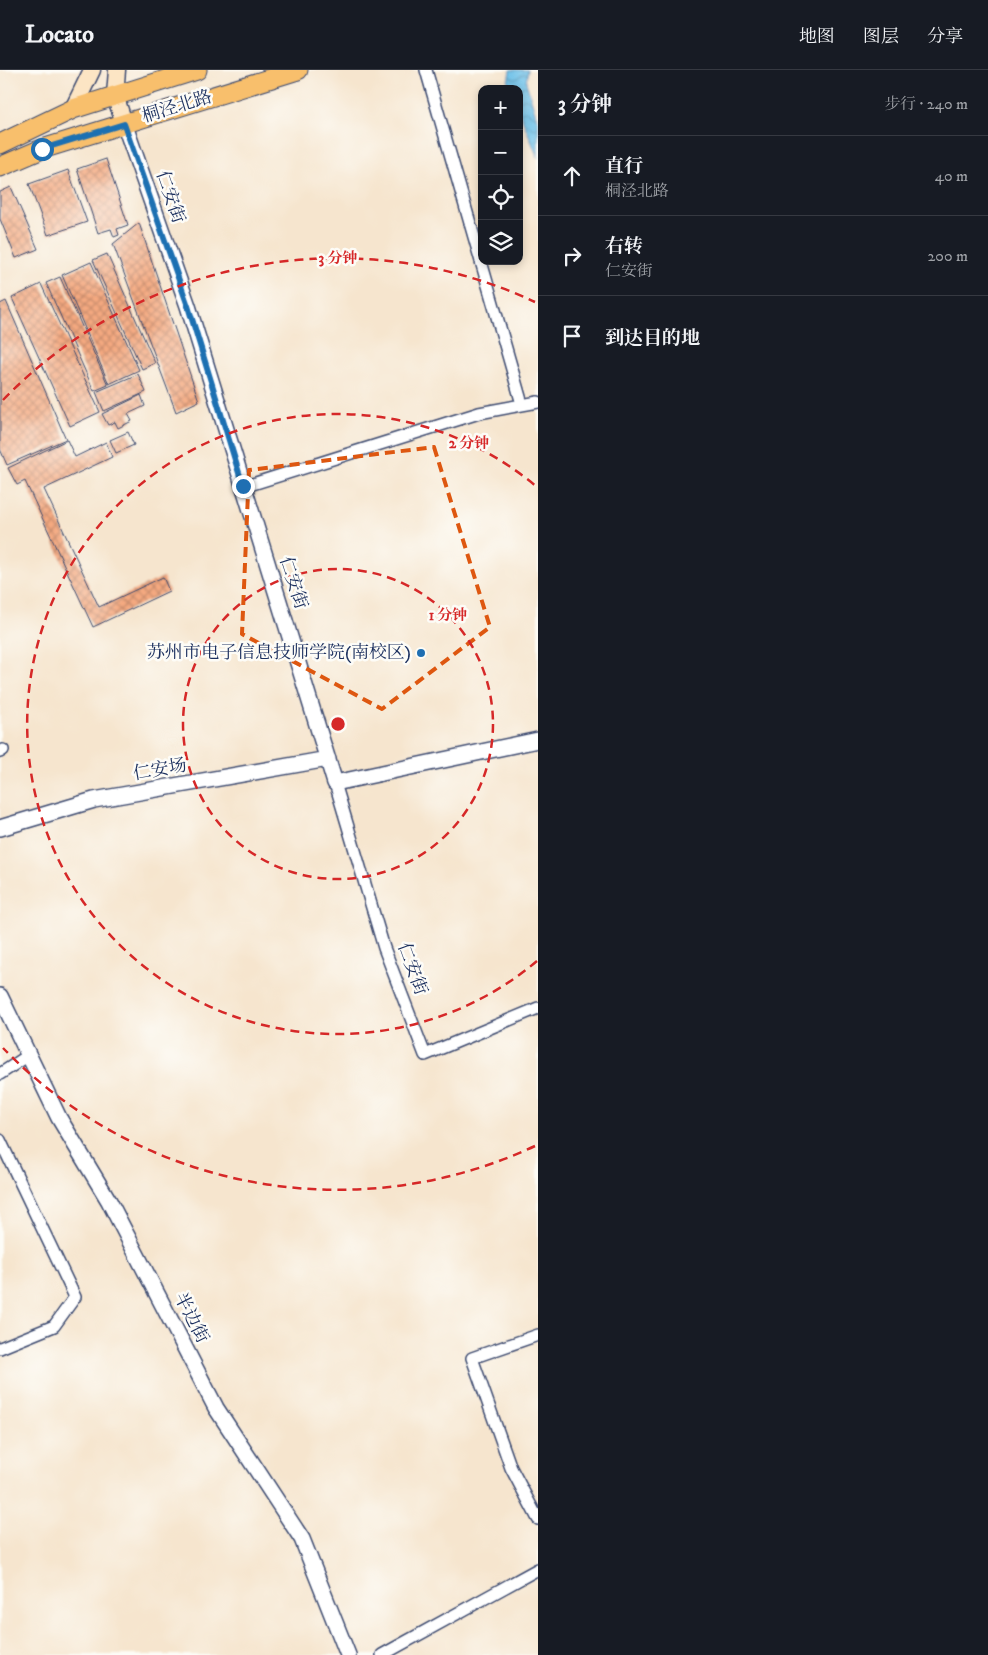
<!DOCTYPE html>
<html lang="zh">
<meta charset="utf-8">
<style>
:root{--surface:#171b24;--page:#242831;--text:#f1f3f6;--muted:#9ea1a6;--line:#363941}
body{margin:0;font-family:"IM FELL DW Pica","Noto Serif SC",serif;background:var(--page);color:var(--text)}
.controls{position:absolute;right:15px;top:15px;display:grid;overflow:hidden;border-radius:10px;box-shadow:0 2px 8px #0003}
.controls button{width:45px;height:45px;display:grid;place-items:center;padding:0;border:0;border-bottom:1px solid var(--line);background:var(--surface);color:var(--text);font:25px sans-serif}
.stop{position:absolute;width:15px;height:15px;margin:-11px;border:4px solid #1f6fb2;border-radius:50%;background:#fff}
.stop.end{background:#1f6fb2;border-color:#fff;box-shadow:0 1px 5px #0008}
.list{margin:0;padding:0;list-style:none}
h2{display:flex;justify-content:space-between;align-items:center;height:65px;margin:0;padding:0 20px;font-size:21px}
h2 small{font-size:16px;font-weight:400;color:var(--muted)}
.list li{display:grid;grid-template-columns:32px 1fr auto;gap:15px;align-items:center;box-sizing:border-box;height:80px;padding:0 20px;border-top:1px solid var(--line)}
.list b{display:block;font-size:19px;white-space:nowrap}
.list p{margin:0;font-size:16px;white-space:nowrap;color:var(--muted)}
.list em{font-size:16px;font-style:normal;color:var(--muted)}
.icon{flex:none;width:28px;height:28px;fill:none;stroke:currentColor;stroke-width:2;stroke-linecap:round;stroke-linejoin:round}
.map{position:relative;flex:none;width:538px;height:1585px;overflow:hidden}
header{display:flex;align-items:center;gap:30px;box-sizing:border-box;height:70px;padding:0 25px;background:var(--surface);border-bottom:1px solid var(--line)}
header strong{font-size:24px}
nav{display:flex;gap:28px;margin-inline-start:auto;font-size:18px}
main{display:flex}
aside{flex:1;background:var(--surface)}
.map>svg:first-child{display:block}
.water{fill:url(#water-waves);stroke:#4478a3}
.building{fill:url(#building-cross-hatch)}
.lines{fill:none;stroke-linecap:round;stroke-linejoin:round}
.minor-casing{stroke:#3c4a6f;stroke-width:14}
.tertiary-casing{stroke:#3c4a6f;stroke-width:18}
.secondary-casing{stroke:#3c4a6f;stroke-width:19}
.primary-casing{stroke:#3c4a6f;stroke-width:21}
.minor{stroke:#fff;stroke-width:11}
.tertiary{stroke:#fff;stroke-width:15}
.secondary{stroke:#fce5c4;stroke-width:16}
.primary{stroke:#f8bf6c;stroke-width:19}
.route{stroke:#1f6fb2;stroke-width:6}
.marked{fill:none;stroke:#de5710;stroke-width:4;stroke-dasharray:10 6;stroke-linejoin:round}
.ring{fill:none;stroke:#d62828;stroke-width:2.5;stroke-dasharray:9 6}
.poi-dot{fill:#1f6fb2;stroke:#fdfcf7;stroke-width:2}
.labels{text-anchor:middle;dominant-baseline:central;stroke-width:5;stroke-linejoin:round;paint-order:stroke}
.street-label{font-size:18px;fill:#1b2f5e;stroke:#fdfcf7}
.poi-label{font-size:18px;fill:#1b2f5e;stroke:#fdfcf7;text-anchor:end}
.centre{fill:#d62828;stroke:#fdfcf7;stroke-width:2.5}
.ring-label{font-size:15px;text-anchor:middle;font-weight:bold;fill:#d62828;stroke:#fdfcf7;stroke-width:5;stroke-linejoin:round;paint-order:stroke}
</style>
<header>
<strong>Locato</strong>
<nav><a>地图</a><a>图层</a><a>分享</a></nav>
</header>
<main>
<div class="map">
<svg width="538" height="1585" viewBox="0 0 538 1585">
<defs>
<pattern id="water-waves" width="16" height="10" patternUnits="userSpaceOnUse" patternTransform="scale(1.25)"><rect width="16" height="10" fill="#6cc0e8"/><path d="M0 5q4-4 8 0t8 0" fill="none" stroke="#589cbf"/></pattern>
<pattern id="building-cross-hatch" width="8" height="8" patternUnits="userSpaceOnUse" patternTransform="scale(1.25)"><rect width="8" height="8" fill="#f4a980"/><path d="M0 0l8 8M0 8l8-8" fill="none" stroke="#c58a6c"/></pattern>
</defs>
<rect width="100%" height="100%" fill="#fdfcf7"/>
<filter id="ink" filterUnits="userSpaceOnUse"><feTurbulence type="fractalNoise" baseFrequency=".02" numOctaves="2"/><feDisplacementMap in="SourceGraphic" scale="10" xChannelSelector="R" yChannelSelector="G"/><feConvolveMatrix kernelMatrix="1 2 1 2 8 2 1 2 1" color-interpolation-filters="sRGB"/></filter>
<filter id="wash" filterUnits="userSpaceOnUse"><feTurbulence type="fractalNoise" baseFrequency=".0096" numOctaves="4" result="noise"/><feDisplacementMap in="SourceGraphic" scale="20" xChannelSelector="R" yChannelSelector="G"/><feGaussianBlur stdDeviation="1.12" result="paint"/><feColorMatrix in="noise" values="0 0 0 0 0 0 0 0 0 0 0 0 0 0 0 0 0 1.4 0 .05"/><feComposite in="paint" operator="in"/></filter>
<g filter="url(#wash)">
<rect width="100%" height="100%" fill="#f6e5ce"/>
<path class="water" d="M510,0H528L526,12L538,52V88L519,41V19H510L508,12Z"/>
<g id="blocks">
<path class="building" d="M106,89L128,155L117,159L119,165L114,167L111,159L98,163L77,99Z
M68,100L87,152L48,165L29,114Z
M11,117L38,179L16,188L0,149V122Z
M139,153L199,331L176,342L113,174Z
M107,184L155,293L142,299L93,190Z
M91,192L139,300L109,314L62,205Z
M60,207L108,315L94,321L46,213Z
M41,214L100,342L70,356L12,228Z
M6,231L66,369L7,395L0,379V234Z
M138,304L146,322L104,341L96,322Z
M141,325L145,336L128,344L132,351L118,358L115,352L108,355L102,344Z
M128,362L134,375L116,383L110,370Z
M67,370L75,387L106,372L112,387L44,419L99,537L163,507L169,521L93,557L25,411L17,415L8,398Z"/>
</g>
</g>
<g filter="url(#ink)">
<use href="#blocks" fill-opacity="0" stroke="#3c4a6f" stroke-width="1"/>
<g class="lines">
<g class="minor-casing">
<path id="minor" d="M426,0L522,334
M243,417L479,343L538,332
M0,682L3,680
M335,713L384,878L425,985L538,938
M0,1004L29,985
M0,1070L75,1227L54,1256L0,1278
M538,1265L472,1288L511,1398L538,1449
M382,1585L538,1499"/>
</g>
<g class="tertiary-casing">
<path id="tertiary" d="M124,53L188,236L335,713L538,670
M0,758L94,730L328,689
M0,926L59,1048L109,1131L216,1338L302,1469L348,1585"/>
</g>
<g class="secondary-casing">
<path id="secondary" d="M117,0L115,25L124,53
M73,39L92,0"/>
</g>
<g class="primary-casing">
<path id="primary" d="M0,74L73,39L197,0
M0,97L42,79L298,0"/>
</g>
<use href="#minor" class="minor"/>
<use href="#tertiary" class="tertiary"/>
<use href="#secondary" class="secondary"/>
<use href="#primary" class="primary"/>
</g>
</g>
<g class="lines" filter="url(#ink)">
<path class="route" d="M42,79L124,54L188,236L243,416"/>
</g>
<path class="marked" d="M434,377L490,557L382,639L242,564L249,400Z"/>
<g class="ring">
<circle cx="338" cy="654" r="155"/>
<path d="M537 891A310 310 0 1 1 537 417"/>
<path d="M535 1076A466 466 0 0 1 3 978M3 330A466 466 0 0 1 535 232"/>
</g>
<circle class="poi-dot" cx="421" cy="583" r="5"/>
<g class="labels">
<g class="street-label">
<text transform="translate(177 37) rotate(-17)">桐泾北路</text>
<text transform="translate(170 127) rotate(71)">仁安街</text>
<text transform="translate(293 513) rotate(72)">仁安街</text>
<text transform="translate(160 700) rotate(-10)">仁安场</text>
<text transform="translate(412 899) rotate(70)">仁安街</text>
<text transform="translate(191 1248) rotate(63)">半边街</text>
</g>
<g class="poi-label">
<text x="411" y="583">苏州市电子信息技师学院(南校区)</text>
</g>
</g>
<circle cx="338" cy="654" r="8" class="centre"/>
<g class="ring-label">
<text x="338" y="193">3 分钟</text>
<text x="469" y="378">2 分钟</text>
<text x="448" y="550">1 分钟</text>
</g>
</svg>
<div class="controls">
<button>+</button>
<button>−</button>
<button><svg class="icon" aria-label="locate" viewBox="0 0 24 24"><circle cx="12" cy="12" r="6"/><path d="M12 2v4M12 18v4M2 12h4M18 12h4"/></svg></button>
<button><svg class="icon" aria-label="layers" viewBox="0 0 24 24"><path d="M12 4l9 5-9 5-9-5zM3 14l9 5 9-5"/></svg></button>
</div>
<div class="stop" style="left:42px;top:79px"></div>
<div class="stop end" style="left:243px;top:416px"></div>
</div>
<aside>
<h2>3 分钟<small>步行 · 240 m</small></h2>
<ul class="list">
<li><svg class="icon" aria-label="ahead" viewBox="0 0 24 24"><path d="M12 20V5M6 11l6-6 6 6"/></svg><div><b>直行</b><p>桐泾北路</p></div><em>40 m</em></li>
<li><svg class="icon" aria-label="right" viewBox="0 0 24 24"><path d="M7 20v-9h11M14 6l5 5-5 5"/></svg><div><b>右转</b><p>仁安街</p></div><em>200 m</em></li>
<li><svg class="icon" aria-label="arrive" viewBox="0 0 24 24"><path d="M6 21V4h12l-3 4 3 4H6"/></svg><div><b>到达目的地</b></div></li>
</ul>
</aside>
</main>
